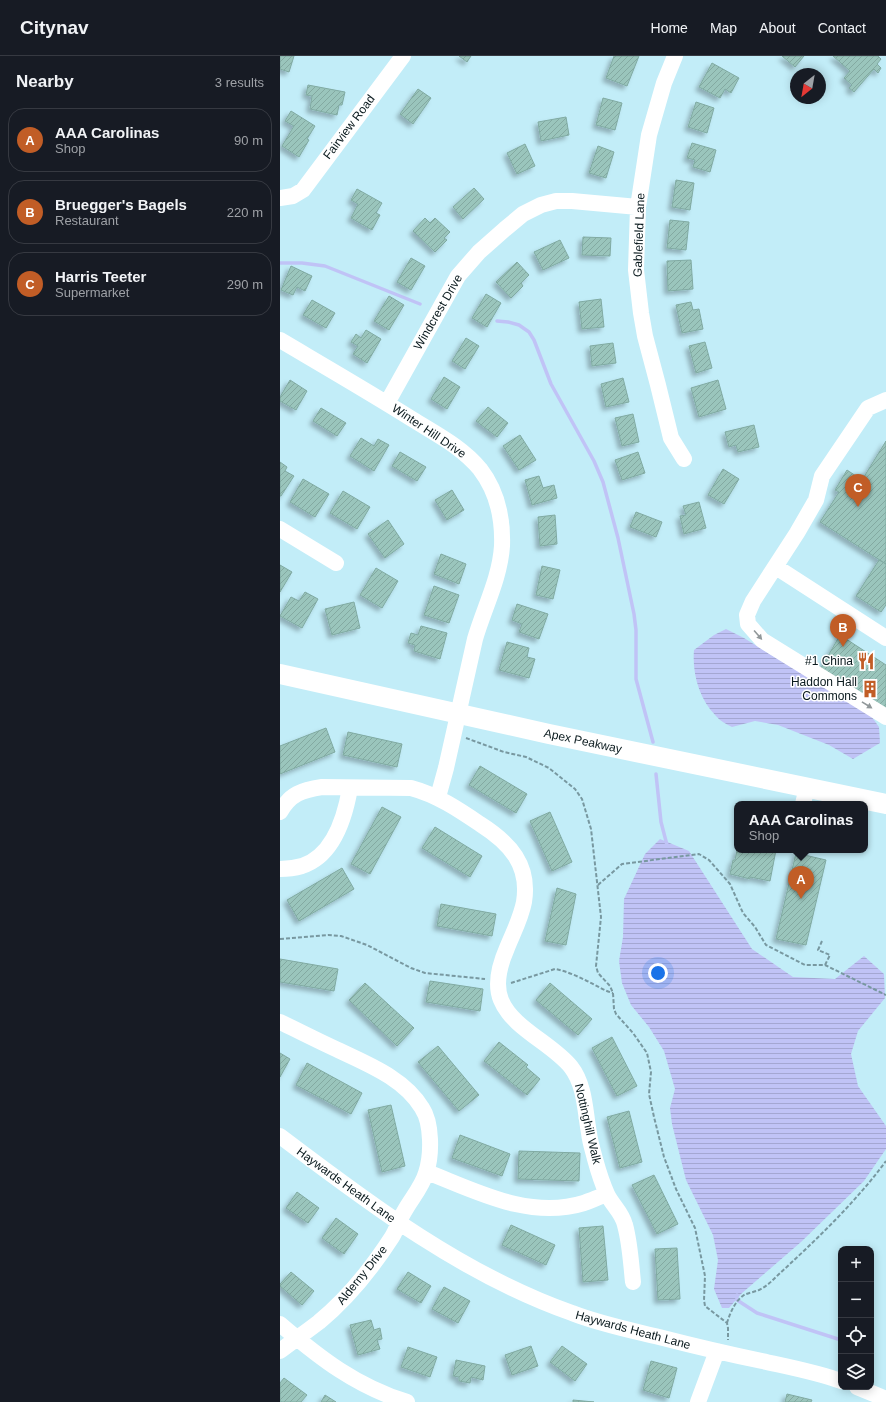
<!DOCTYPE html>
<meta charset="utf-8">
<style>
:root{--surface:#171b24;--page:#242831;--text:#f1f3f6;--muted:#9ea1a6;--line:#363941;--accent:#c15d26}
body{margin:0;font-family:Helvetica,sans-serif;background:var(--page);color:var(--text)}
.controls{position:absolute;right:12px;bottom:12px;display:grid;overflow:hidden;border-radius:8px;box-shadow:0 2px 10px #0003}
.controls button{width:36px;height:36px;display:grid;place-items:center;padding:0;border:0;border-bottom:1px solid var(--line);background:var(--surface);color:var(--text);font:20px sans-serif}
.compass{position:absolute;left:510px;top:12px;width:36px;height:36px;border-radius:50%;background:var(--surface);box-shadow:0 2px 10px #0003;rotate:211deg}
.you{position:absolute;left:378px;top:917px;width:14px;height:14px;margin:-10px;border:3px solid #fff;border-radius:50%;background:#1a73e8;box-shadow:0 0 0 6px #1a73e833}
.badge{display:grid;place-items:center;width:26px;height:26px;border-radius:50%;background:var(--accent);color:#fff;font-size:13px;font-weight:700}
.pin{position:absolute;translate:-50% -33px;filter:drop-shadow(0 1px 2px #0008)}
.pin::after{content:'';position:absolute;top:21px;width:14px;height:12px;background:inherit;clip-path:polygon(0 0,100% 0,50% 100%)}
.popup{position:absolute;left:454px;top:745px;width:134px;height:52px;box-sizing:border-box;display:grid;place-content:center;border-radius:8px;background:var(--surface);filter:drop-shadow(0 1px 3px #0005);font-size:13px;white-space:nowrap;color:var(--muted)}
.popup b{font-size:15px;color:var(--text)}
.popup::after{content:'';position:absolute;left:50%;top:100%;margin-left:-8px;border:8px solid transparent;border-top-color:var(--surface)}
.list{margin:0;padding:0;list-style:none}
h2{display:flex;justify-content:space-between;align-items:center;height:52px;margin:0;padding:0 16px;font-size:17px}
h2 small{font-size:13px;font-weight:400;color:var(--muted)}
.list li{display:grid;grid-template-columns:26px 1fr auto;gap:12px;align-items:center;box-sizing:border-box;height:64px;margin:0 8px 8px;padding:0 8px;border:1px solid var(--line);border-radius:16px}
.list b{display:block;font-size:15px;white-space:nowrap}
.list p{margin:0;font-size:13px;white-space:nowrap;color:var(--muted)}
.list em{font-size:13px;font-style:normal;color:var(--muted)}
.icon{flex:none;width:22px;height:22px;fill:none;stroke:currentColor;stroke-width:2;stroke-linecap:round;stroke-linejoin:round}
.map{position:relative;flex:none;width:606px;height:1346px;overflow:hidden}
header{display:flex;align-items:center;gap:24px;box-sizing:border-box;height:56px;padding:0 20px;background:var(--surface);border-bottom:1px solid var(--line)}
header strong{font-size:19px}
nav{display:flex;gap:22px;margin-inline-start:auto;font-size:14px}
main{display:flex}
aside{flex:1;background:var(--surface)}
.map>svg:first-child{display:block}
.water{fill:url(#water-rules)}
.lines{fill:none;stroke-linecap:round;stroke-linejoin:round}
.stream{stroke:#c0c3f6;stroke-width:3.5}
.building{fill:url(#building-hatch);stroke:#80aaa2;filter:url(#shadow)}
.path{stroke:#7898a0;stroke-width:2;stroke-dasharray:4 2;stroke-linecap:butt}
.minor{stroke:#fff;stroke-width:16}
.major{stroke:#fff;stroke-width:20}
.oneway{fill:#91989a}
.labels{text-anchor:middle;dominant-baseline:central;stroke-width:3;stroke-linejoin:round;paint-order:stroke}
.street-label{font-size:12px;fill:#0a1a1e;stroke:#fff}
.poi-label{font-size:12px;fill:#0a1a1e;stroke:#fff;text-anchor:end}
</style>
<header>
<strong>Citynav</strong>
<nav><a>Home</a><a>Map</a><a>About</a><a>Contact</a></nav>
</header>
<main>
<aside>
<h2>Nearby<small>3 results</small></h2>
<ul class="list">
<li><span class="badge">A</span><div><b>AAA Carolinas</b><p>Shop</p></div><em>90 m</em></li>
<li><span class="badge">B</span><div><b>Bruegger's Bagels</b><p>Restaurant</p></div><em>220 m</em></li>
<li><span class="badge">C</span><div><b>Harris Teeter</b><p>Supermarket</p></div><em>290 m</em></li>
</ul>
</aside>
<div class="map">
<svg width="606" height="1346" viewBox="0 0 606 1346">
<defs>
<pattern id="water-rules" width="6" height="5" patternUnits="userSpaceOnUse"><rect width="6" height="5" fill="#c0c3f6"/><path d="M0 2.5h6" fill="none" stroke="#a4a7d2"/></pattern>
<pattern id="building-hatch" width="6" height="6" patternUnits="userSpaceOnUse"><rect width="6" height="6" fill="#9ac5bc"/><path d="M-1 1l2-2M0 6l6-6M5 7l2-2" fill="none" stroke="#83a9a1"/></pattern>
<filter id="shadow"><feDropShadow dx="-3.5" dy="3.5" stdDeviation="2" flood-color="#0004"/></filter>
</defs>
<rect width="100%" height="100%" fill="#c2edf8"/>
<path class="water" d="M446,573L464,582L496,602L587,654L599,671L600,687L573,703L549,689L498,669L475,665L452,671C446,668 440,665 436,660C419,643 412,617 414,594L434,579Z
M380,783L409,795L472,893L513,921L555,923L584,900L604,918L605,942L578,975L571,998L578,1030L606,1070V1093L584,1125L521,1186L461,1238L449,1252H442L434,1233L438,1204L433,1179L406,1124L392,1068L390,1052L395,1033L384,995L369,971L351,949L342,927L339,905L343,881L344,843L365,798Z"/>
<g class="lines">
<path class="stream" d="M0,207H22L45,210L140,248
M217,265L228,266L239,269L249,276L254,284L271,328L314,405L323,426L338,482L354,558L356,574V623L373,686
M376,718L381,766L387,789
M457,1239V1244L477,1257L561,1284"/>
</g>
<path class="building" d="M0,0H14L9,16L0,13Z
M179,0H191L187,6Z
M334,0H359L347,30L326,22Z
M502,0H524L515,11Z
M553,0H598L601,3L597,8L601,12L598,17L594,13L574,36L569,32L572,29L564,22L570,15Z
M432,7L459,22L451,37L445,33L440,42L419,31Z
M28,29L65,36L62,49H59L57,59L30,53L32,40L26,39Z
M138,33L151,42L133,68L120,58Z
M323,42L342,47L335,74L316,69Z
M416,46L434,52L427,77L408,71Z
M11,55L35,70L27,83L29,84L19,101L2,90L14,70L5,65Z
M286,61L289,79L261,85L258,66Z
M412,87L436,94L430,116L413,111L415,104L407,102Z
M245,88L255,110L237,118L227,97Z
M318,90L334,96L326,122L309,117Z
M396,124L414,127L410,154L392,151Z
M194,132L204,143L183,163L173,151Z
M77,133L102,147L96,157L100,159L92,174L71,162L78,148L71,144Z
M145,162L150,167L155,162L170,176L164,182L167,184L155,196L133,175Z
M390,164L409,166L406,194L387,192Z
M303,181L331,182L330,200L302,199Z
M280,184L289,202L263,214L254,196Z
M131,202L145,210L131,234L117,226Z
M411,204L413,233L388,235L387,205Z
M237,206L249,219L241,227L243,230L231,242L216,226Z
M11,210L32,220L25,235L17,231L13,239L1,234Z
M206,238L221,247L207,271L192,262Z
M109,240L124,249L109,274L94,265Z
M321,243L324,271L302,273L299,246Z
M32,244L55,257L46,272L23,259Z
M411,246L413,254L419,253L423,273L402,277L396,249Z
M86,274L101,283L87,307L73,298L78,290L71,286L76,278L81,282Z
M186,282L199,290L185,313L172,305Z
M425,286L432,312L416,317L409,290Z
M333,287L336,307L312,310L310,290Z
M164,321L180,331L167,353L151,343Z
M343,322L349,346L326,351L321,328Z
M10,324L27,335L16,354L0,345V341Z
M438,324L446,353L419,361L411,332Z
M208,351L228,367L217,381L196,365Z
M41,352L66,367L57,380L33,365Z
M353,358L359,386L342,390L335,362Z
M474,369L479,391L458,396L456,389L449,391L445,376Z
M240,379L256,404L239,414L223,390Z
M81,382L94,390L98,383L109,389L94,415L70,400Z
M606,385V508L540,466L559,436L555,434L567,414L582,424Z
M120,396L146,411L137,425L112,410Z
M358,396L365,417L342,424L335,404Z
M0,406L7,411L5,415L14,420L1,440H0Z
M443,413L459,423L444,448L428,439Z
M259,420L263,432L274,429L277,442L252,449L245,424Z
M23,423L49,438L35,461L10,446Z
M172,434L184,454L167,464L155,444Z
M63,435L90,451L77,473L50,457Z
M419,446L426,472L404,478L400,460L406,459L403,450Z
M356,456L382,466L376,481L350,471Z
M275,459L277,488L260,490L258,461Z
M108,464L124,488L105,502L88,478Z
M161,498L186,508L179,528L154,518Z
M599,504L606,508V549L601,556L576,540Z
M0,509L12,516L0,536Z
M262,510L280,514L273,543L256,539Z
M96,512L118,525L102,552L80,539Z
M154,530L179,539L169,567L144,559Z
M25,536L38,543L22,572L0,560L11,541L19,545Z
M74,546L80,572L52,579L45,553Z
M237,548L268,558L259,583L239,576L242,568L232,564Z
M141,570L167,577L160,603L134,595L135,589L128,587L131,577L138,579Z
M560,579L606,609V654L541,612Z
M227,586L249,592L247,601L255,603L249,622L219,614Z
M46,672L55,696L0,718V690Z
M68,676L122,688L117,711L63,699Z
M200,710L247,738L236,757L189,729Z
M102,751L121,761L90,818L71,808Z
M270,756L292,806L272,815L250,765Z
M155,771L202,800L190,821L142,792Z
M457,794H496L490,825L470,821V823L450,818L453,804H455Z
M516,797L546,804L526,889L496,883Z
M62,812L74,833L19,865L7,844Z
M277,832L296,838L286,889L265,885Z
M161,848L216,858L212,880L157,870Z
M0,903L58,913L54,935L0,926Z
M150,925L203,933L200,955L146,946Z
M85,927L134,972L117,990L69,944Z
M270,927L312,963L298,979L256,944Z
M332,981L357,1030L337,1040L312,992Z
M219,986L248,1009L246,1011L260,1023L247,1039L204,1005Z
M158,990L199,1039L179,1055L138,1006Z
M0,997L10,1003L0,1021Z
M27,1007L82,1037L71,1058L16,1029Z
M111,1049L125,1110L102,1116L88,1054Z
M349,1055L362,1106L340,1112L327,1061Z
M180,1079L230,1098L222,1120L172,1102Z
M239,1095L300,1097L299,1125L238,1123Z
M374,1119L398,1168L377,1178L352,1129Z
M17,1136L39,1152L28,1167L6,1152Z
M56,1162L78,1178L64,1198L42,1182Z
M231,1169L275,1189L266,1209L222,1189Z
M323,1170L328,1224L303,1226L299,1172Z
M397,1192L400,1243L378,1244L375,1193Z
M11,1216L34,1235L22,1249L0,1230V1228Z
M128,1216L151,1230L141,1247L117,1233Z
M164,1231L190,1245L178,1267L152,1253Z
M91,1264L94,1274L100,1272L102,1283L97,1284L100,1293L78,1299L70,1269Z
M251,1290L258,1310L232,1319L225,1299Z
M282,1290L307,1308L295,1325L270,1306Z
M128,1291L157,1301L150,1321L121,1311Z
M176,1304L205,1310L203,1324L191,1321L190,1327L179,1325V1321L173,1320Z
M371,1305L397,1312L389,1342L363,1334Z
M4,1322L27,1339L21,1346H2L0,1345V1327Z
M507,1338L532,1344L531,1346H505Z
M45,1339L56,1346H41Z
M293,1344L314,1346H293Z"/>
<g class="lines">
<path class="path" d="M186,682L224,696L246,701L269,712L295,733L302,743L311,773L321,861L316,910L318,917L330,930L333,937L334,953L336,958L353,977L367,997L371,1016L369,1038L374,1061L384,1101L396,1133L415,1172L425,1220L424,1244L425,1250L447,1267L448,1272V1284
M318,829L342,808L419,798L429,804L450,828L463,857L475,871L486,889L525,909H545L606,939
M0,883L48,879L61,880L87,889L131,912L145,917L205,923
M542,885L538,894L550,899L545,909
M231,927L275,913C286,915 297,920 307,925C316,929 324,935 333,937
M447,1267C450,1257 455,1245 464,1239C468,1237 474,1236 479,1234C487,1230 492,1225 498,1219C536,1184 575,1147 606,1105"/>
<path class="minor" d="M395,0L384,27L369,79L358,151L356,214L361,257L365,280L378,329L391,382L404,403
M0,142L13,140L23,134L123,0
M0,284C44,310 89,336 132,363C156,378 182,391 200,413C217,435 223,463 222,490C220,522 204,552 195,583L166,712L158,741
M606,344L588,352L542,420L536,444L517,477L473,545L467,559L468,568L482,584L606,661
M107,347L178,220L199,196L225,173L243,158L261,149L276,145H292L358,151
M0,473L56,507
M496,511L606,582
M523,748L527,731
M0,756C10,738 22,734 42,731L131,732C157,739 178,753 200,768C230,787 250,809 244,846C241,862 233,877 227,892C220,908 214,927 221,944C232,972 273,988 291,1011C305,1029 305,1055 309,1077C310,1086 313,1095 315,1103C318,1114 322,1127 327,1138C332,1149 342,1156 345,1169C350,1187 351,1207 353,1226
M0,813C7,813 15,812 22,810C53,800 65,761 70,732
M0,966C19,975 38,985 58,994C87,1008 124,1022 142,1052C152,1067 152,1099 146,1117C142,1131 131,1143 124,1156C119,1164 117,1173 112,1181C92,1212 68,1242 39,1266C26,1276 13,1285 0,1295
M0,1080C91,1149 184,1219 292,1257C320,1268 350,1274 379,1281C414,1290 448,1298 482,1305C509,1311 536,1316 561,1325
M147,1116C196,1135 249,1164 304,1147C312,1144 319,1141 327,1138
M0,1268C41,1303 76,1330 127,1346
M577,1331L606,1343
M418,1346L437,1295"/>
<path class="major" d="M0,618L269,678L606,748"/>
</g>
<defs><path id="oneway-solid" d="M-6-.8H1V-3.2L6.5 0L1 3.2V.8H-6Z"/></defs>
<g class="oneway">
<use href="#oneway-solid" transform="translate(478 579) rotate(49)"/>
<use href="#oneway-solid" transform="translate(587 649) rotate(32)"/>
</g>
<defs>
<g id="restaurant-bare" transform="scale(1.38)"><path d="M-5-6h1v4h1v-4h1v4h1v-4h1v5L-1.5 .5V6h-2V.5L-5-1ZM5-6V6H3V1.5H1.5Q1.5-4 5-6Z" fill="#c15d26" stroke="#fff" stroke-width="2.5" paint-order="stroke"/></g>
<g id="building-bare" transform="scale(1.38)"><path d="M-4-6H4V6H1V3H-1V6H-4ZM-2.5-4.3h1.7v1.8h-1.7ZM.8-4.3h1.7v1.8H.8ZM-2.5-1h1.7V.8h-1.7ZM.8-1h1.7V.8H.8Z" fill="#c15d26" stroke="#fff" stroke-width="2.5" paint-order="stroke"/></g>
</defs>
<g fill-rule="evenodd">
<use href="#restaurant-bare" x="586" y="605"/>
<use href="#building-bare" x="590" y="633"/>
</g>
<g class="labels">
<g class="street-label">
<text transform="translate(69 71) rotate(-53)">Fairview Road</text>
<text transform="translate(359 179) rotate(-88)">Gablefield Lane</text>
<text transform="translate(158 256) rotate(-60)">Windcrest Drive</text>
<text transform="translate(149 375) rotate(34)">Winter Hill Drive</text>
<text transform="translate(303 685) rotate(12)">Apex Peakway</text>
<text transform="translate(308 1068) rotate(77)">Nottinghill Walk</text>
<text transform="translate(66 1129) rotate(36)">Haywards Heath Lane</text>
<text transform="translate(82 1219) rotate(-51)">Alderny Drive</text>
<text transform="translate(353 1274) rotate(15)">Haywards Heath Lane</text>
</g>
<g class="poi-label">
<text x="573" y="605">#1 China</text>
<text x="577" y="626">Haddon Hall<tspan x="577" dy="14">Commons</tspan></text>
</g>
</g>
</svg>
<div class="controls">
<button>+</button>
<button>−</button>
<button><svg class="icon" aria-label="locate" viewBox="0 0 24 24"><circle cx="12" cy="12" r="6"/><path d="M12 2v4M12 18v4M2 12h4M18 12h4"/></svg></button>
<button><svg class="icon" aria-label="layers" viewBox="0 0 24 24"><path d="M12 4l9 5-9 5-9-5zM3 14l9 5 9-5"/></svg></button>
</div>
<svg class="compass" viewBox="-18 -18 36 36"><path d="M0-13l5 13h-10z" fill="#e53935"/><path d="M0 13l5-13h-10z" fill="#9ea1a6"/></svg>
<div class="you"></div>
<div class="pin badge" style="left:521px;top:843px">A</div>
<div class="popup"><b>AAA Carolinas</b>Shop</div>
<div class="pin badge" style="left:563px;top:591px">B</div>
<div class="pin badge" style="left:578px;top:451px">C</div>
</div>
</main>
